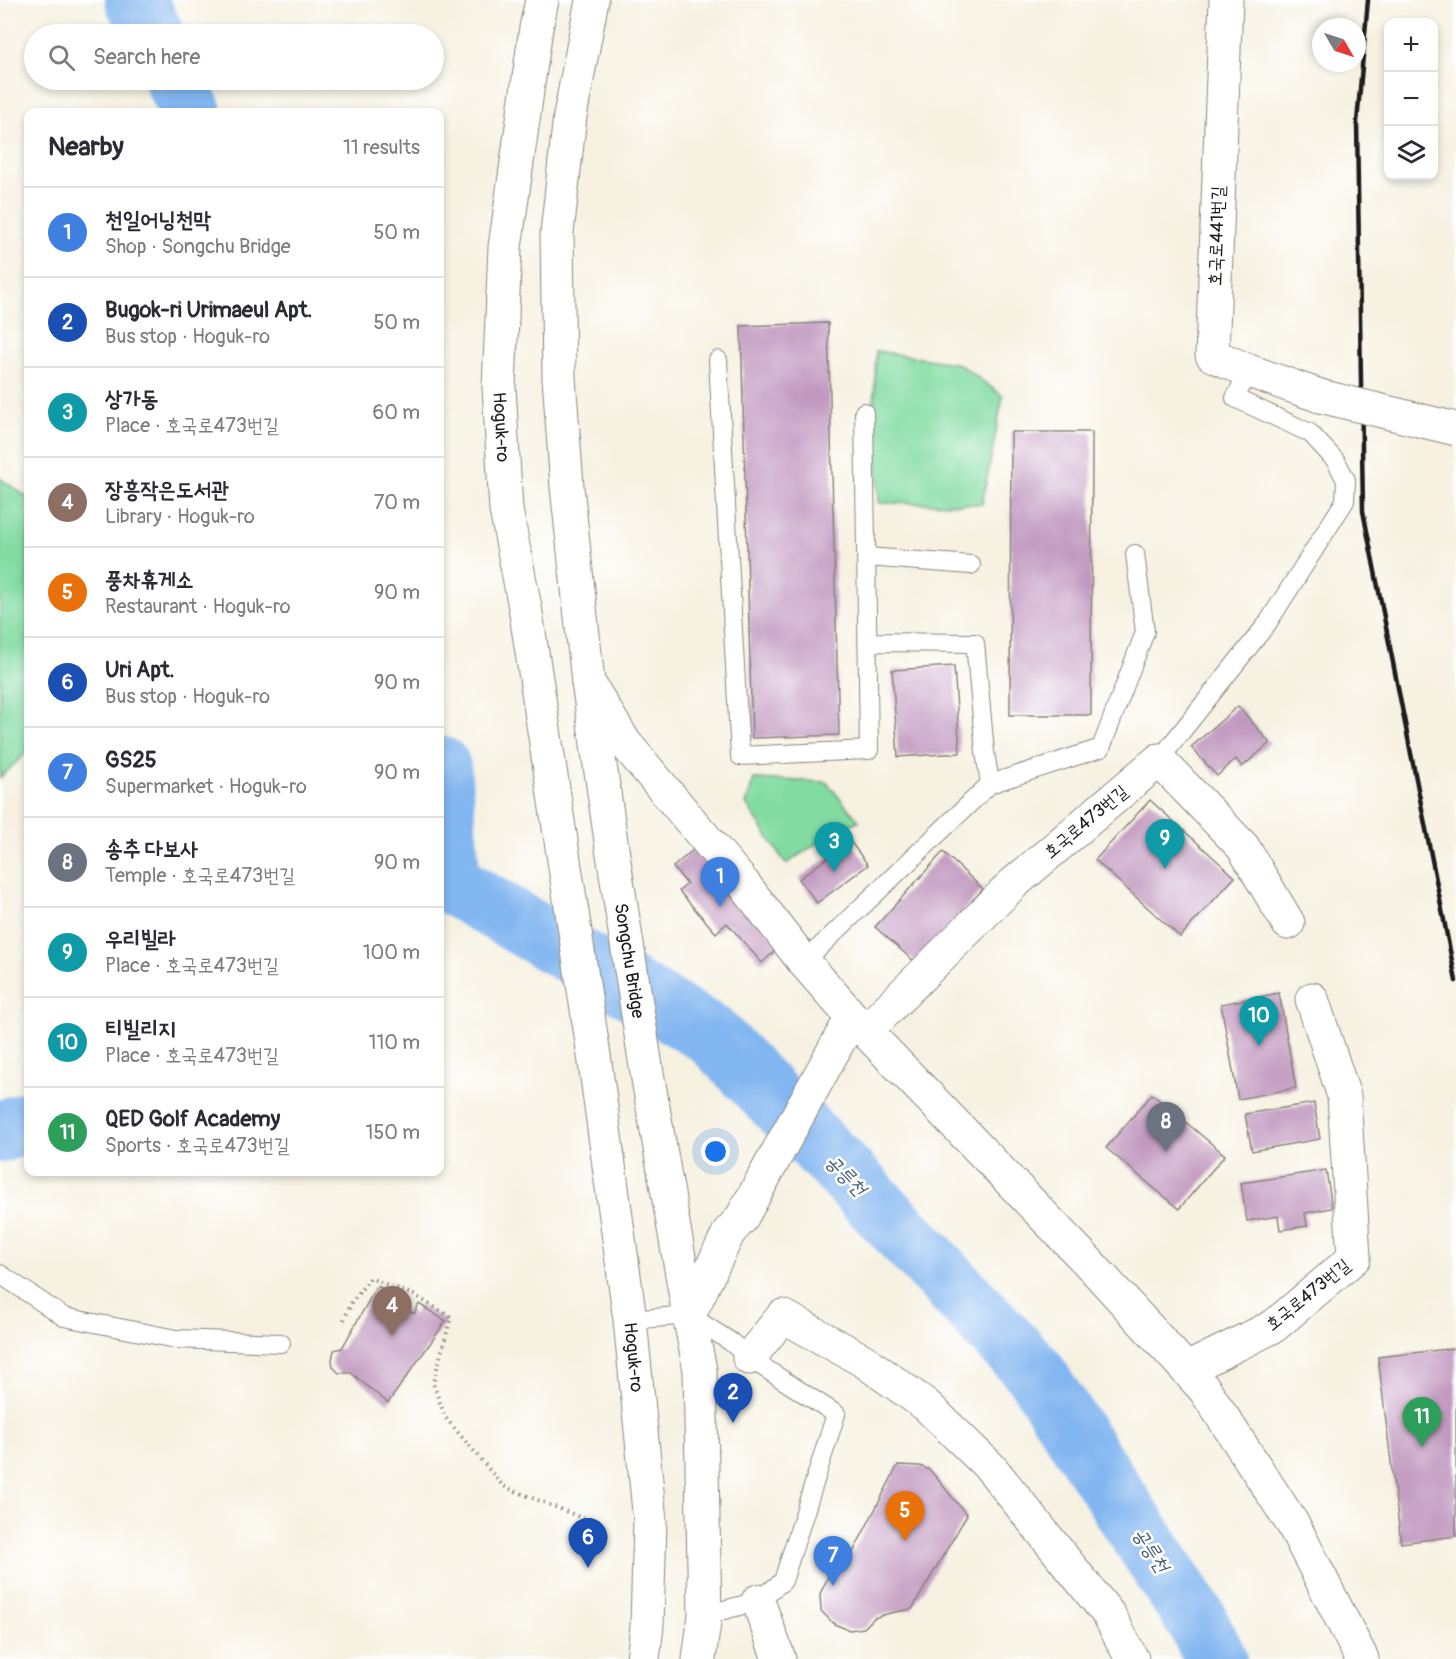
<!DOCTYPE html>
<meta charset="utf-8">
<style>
:root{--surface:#fff;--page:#f2f2f3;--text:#2b2b33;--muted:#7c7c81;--line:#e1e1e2;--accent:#b45309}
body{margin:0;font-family:Pangolin,"Poor Story",sans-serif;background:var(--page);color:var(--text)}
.controls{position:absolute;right:18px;top:18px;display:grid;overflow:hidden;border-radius:12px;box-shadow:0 3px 9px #0003}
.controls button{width:54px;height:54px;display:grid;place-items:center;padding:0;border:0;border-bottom:2px solid var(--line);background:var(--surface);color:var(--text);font:30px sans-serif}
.compass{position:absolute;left:1312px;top:18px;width:54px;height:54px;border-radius:50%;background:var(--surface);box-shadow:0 3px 9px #0003;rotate:129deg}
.you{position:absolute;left:716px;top:1152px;width:21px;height:21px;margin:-15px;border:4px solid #fff;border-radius:50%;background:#1a73e8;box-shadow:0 0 0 9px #1a73e833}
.badge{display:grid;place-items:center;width:39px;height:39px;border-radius:50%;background:var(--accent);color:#fff;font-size:20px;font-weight:700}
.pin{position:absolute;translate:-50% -50px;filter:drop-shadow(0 2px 3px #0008)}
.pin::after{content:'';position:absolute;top:32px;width:21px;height:18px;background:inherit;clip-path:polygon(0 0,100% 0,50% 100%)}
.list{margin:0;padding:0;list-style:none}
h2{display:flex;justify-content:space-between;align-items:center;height:78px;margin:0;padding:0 24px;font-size:26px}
h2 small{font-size:20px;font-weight:400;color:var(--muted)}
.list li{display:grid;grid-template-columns:39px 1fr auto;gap:18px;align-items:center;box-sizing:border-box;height:90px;padding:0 24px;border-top:2px solid var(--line)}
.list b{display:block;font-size:22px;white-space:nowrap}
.list p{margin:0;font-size:20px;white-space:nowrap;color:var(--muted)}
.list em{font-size:20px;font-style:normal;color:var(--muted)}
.icon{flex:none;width:33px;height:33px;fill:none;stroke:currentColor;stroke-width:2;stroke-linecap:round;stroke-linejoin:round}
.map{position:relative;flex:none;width:1456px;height:1659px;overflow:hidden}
.search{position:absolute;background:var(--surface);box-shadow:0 3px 9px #0003;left:24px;top:24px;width:420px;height:66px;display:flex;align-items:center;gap:15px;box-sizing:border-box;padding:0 21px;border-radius:33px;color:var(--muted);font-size:22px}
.panel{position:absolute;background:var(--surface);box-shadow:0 3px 9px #0003;left:24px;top:108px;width:420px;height:1068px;border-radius:12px}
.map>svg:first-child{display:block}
.green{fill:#82dca2;stroke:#4f7c5f;stroke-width:1.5}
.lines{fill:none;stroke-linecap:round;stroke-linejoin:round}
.river{stroke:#82b6f0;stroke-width:62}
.building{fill:#c199c0}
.lane-casing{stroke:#89867e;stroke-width:20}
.street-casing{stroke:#89867e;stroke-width:35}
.secondary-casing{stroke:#89867e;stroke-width:35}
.path{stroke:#89867e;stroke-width:4;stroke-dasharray:1.5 4.5;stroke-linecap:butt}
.lane{stroke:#fff;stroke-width:18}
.street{stroke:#fff;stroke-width:33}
.secondary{stroke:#fff;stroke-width:33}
.rail{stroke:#1c1c1c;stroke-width:4.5}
.street-bridge-casing{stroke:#89867e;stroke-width:35;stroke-linecap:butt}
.street-bridge{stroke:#fff;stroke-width:33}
.labels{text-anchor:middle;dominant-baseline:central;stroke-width:5;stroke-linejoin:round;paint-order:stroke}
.street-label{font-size:18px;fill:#1c1c1c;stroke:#fff}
.water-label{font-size:20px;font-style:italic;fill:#455a71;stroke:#fff}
</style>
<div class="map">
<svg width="1456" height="1659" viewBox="0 0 1456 1659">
<rect width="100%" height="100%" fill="#fff"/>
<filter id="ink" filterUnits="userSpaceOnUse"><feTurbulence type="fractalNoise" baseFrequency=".0167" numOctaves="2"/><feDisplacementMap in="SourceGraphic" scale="12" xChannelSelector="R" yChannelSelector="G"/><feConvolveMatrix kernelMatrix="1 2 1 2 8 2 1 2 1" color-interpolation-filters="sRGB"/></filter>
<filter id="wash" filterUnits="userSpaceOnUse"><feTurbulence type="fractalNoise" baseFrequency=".008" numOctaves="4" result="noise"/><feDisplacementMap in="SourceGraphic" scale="24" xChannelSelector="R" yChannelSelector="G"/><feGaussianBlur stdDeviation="1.35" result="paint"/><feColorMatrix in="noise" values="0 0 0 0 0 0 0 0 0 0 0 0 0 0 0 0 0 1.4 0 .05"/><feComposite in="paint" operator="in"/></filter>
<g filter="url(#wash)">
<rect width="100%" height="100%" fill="#f6f1e1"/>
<path class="green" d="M876,351L959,364L1003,396L982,504L879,503L874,410Z
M0,478L28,498V751L0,778Z
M754,779L826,782L859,821L840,828L786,864L746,804Z"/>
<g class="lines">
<path class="river" d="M136,0L153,34
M175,80L191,112
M440,767L450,883L711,1035L857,1185L1034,1371L1197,1621L1216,1659
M0,1132L28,1122"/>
</g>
<g id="blocks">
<path class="building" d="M828,323L839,735L752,738L741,326Z
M1011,432H1092L1091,715H1010Z
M954,666L960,753L898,757L892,670Z
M1238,706L1270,743L1242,767L1236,759L1217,776L1191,747Z
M1150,800L1235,877L1180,937L1095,860Z
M850,841L868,865L817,903L799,879Z
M694,849L780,946L762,963L727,923L716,933L679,891L687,884L673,867Z
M943,852L983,889L916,963L875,927Z
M1279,993L1296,1088L1238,1099L1221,1004Z
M1152,1094L1225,1155L1179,1209L1106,1148Z
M1314,1103L1320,1139L1252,1151L1245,1114Z
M1326,1170L1332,1208L1305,1213L1307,1226L1280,1230L1278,1216L1247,1221L1241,1183Z
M377,1286L404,1299L400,1307L414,1314L419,1304L446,1321L388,1403L351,1373H339L333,1367L332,1360L334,1350L342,1348Z
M1456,1348V1536L1401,1543L1378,1357Z
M898,1465L920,1466L930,1470L967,1515L912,1609L890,1613L874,1618L864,1628L849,1630L834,1624L821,1611L820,1594L828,1577L846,1566Z"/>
</g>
</g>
<g filter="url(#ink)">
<use href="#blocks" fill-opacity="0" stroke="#89867e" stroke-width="1.5"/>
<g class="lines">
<g class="lane-casing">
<path id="lane" d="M718,360L740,756L869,750L864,412
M867,557L971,565
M1159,760L1267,624L1345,501L1346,480L1336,461L1310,433L1235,398L1249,371
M990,784L1101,748L1145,632L1135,554
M804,962L990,784L985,752L975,643L867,642
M0,1274L64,1317L176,1339L281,1343
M630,1320L689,1315L731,1342L749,1358L836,1414L783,1581L758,1601L705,1615"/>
</g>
<g class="street-casing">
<path id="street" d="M1226,0L1212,355L1249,371L1320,396
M588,682L625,743L743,883L804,962L852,1017L1090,1264L1205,1390L1294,1526L1362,1659
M866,1031L1013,884L1159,760L1243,847L1288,923
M689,1315L729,1232L741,1219L852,1017
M749,1358L783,1316L864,1361L926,1405L991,1468L1109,1615L1132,1659
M1187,1369L1274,1326L1354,1258L1344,1096L1312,999
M758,1601L779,1659"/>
</g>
<g class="secondary-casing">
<g id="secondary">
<path id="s1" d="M542,0L536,28L505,247L499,387L506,510L525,607L594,1055L630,1320L650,1521L647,1626L643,1659"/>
<path id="s2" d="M592,0L570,116L557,233L559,378L567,487L588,682L612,848L647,1073L689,1315L700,1370L705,1615L699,1659"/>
</g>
</g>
<path class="path" d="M344,1320L352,1302L370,1278L414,1295L451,1317L433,1383L445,1417L503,1486L602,1526"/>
<use href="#lane" class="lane"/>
<use href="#street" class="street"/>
<use href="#secondary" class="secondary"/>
<path class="rail" d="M1368,0L1357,122L1363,511L1456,981"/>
<g class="street-bridge-casing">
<path id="street-bridge" d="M1320,396L1456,429"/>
</g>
<use href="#street-bridge" class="street-bridge"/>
</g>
</g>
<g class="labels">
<g class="street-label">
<text transform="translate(1217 236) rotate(-88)">호국로441번길</text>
<text stroke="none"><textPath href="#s1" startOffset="430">Hoguk-ro</textPath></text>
<text transform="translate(1086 822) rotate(-40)">호국로473번길</text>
<text stroke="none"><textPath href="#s2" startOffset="968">Songchu Bridge</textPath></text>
<text transform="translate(1308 1295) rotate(-39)">호국로473번길</text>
<text stroke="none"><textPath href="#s1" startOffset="1370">Hoguk-ro</textPath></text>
</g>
<g class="water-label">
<text transform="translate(846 1175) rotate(46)">공릉천</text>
<text transform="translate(1151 1550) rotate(57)">공릉천</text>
</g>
</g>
</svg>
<div class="controls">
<button>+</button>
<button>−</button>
<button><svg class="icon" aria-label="layers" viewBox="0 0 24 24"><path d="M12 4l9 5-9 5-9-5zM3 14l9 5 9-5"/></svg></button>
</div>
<svg class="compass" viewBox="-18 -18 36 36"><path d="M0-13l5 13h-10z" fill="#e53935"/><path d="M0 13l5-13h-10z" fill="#7c7c81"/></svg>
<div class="you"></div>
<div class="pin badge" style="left:720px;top:907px;background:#3f7fe0">1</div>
<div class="pin badge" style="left:733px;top:1423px;background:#1a4fb4">2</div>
<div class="pin badge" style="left:834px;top:872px;background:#0f9aa8">3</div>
<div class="pin badge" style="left:392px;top:1336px;background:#8d6e63">4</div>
<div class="pin badge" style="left:905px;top:1541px;background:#e8710a">5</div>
<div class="pin badge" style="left:588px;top:1568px;background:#1a4fb4">6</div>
<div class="pin badge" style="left:833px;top:1586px;background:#3f7fe0">7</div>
<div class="pin badge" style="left:1166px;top:1152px;background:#6b7280">8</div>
<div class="pin badge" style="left:1165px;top:869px;background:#0f9aa8">9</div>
<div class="pin badge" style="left:1259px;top:1046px;background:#0f9aa8">10</div>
<div class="pin badge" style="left:1422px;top:1447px;background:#2e9e5b">11</div>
<div class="search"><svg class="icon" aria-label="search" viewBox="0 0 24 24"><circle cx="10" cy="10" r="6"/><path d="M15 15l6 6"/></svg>Search here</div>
<section class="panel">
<h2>Nearby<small>11 results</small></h2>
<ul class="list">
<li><span class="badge" style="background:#3f7fe0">1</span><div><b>천일어닝천막</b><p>Shop · Songchu Bridge</p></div><em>50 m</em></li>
<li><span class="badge" style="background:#1a4fb4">2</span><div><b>Bugok-ri Urimaeul Apt.</b><p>Bus stop · Hoguk-ro</p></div><em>50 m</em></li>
<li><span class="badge" style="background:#0f9aa8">3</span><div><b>상가동</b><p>Place · 호국로473번길</p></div><em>60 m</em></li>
<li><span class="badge" style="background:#8d6e63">4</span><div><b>장흥작은도서관</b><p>Library · Hoguk-ro</p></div><em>70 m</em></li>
<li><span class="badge" style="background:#e8710a">5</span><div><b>풍차휴게소</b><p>Restaurant · Hoguk-ro</p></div><em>90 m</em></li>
<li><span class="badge" style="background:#1a4fb4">6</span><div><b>Uri Apt.</b><p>Bus stop · Hoguk-ro</p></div><em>90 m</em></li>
<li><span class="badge" style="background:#3f7fe0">7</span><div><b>GS25</b><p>Supermarket · Hoguk-ro</p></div><em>90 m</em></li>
<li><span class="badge" style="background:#6b7280">8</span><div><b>송추 다보사</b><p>Temple · 호국로473번길</p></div><em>90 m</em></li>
<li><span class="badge" style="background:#0f9aa8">9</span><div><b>우리빌라</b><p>Place · 호국로473번길</p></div><em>100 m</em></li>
<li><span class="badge" style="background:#0f9aa8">10</span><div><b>티빌리지</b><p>Place · 호국로473번길</p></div><em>110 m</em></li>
<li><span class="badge" style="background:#2e9e5b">11</span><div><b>QED Golf Academy</b><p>Sports · 호국로473번길</p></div><em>150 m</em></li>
</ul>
</section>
</div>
